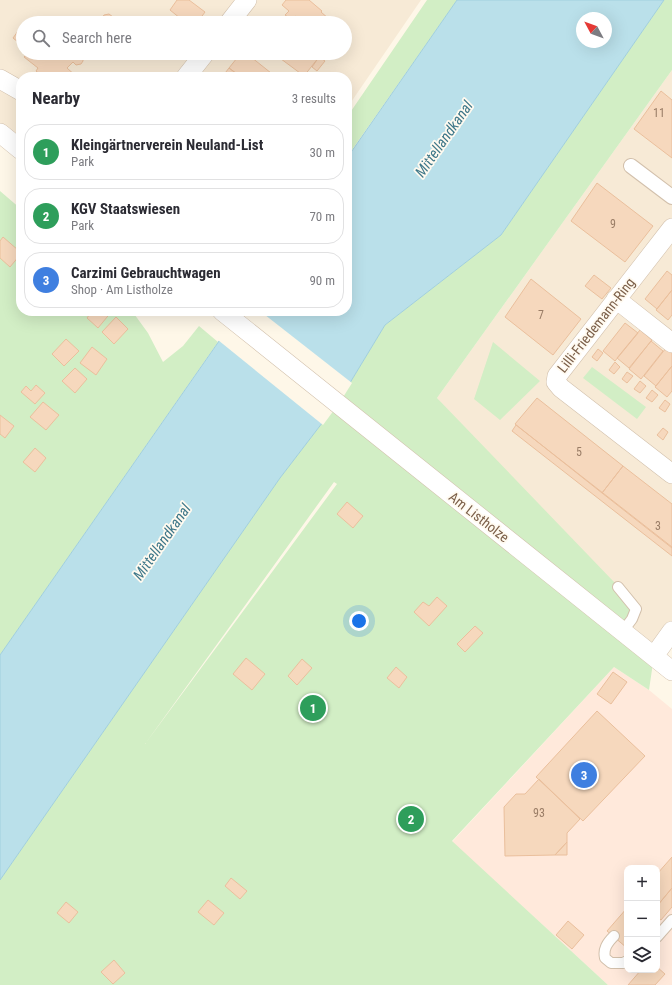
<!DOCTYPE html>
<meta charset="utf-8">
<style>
:root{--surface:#fff;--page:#f7f7f7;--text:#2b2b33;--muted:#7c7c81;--line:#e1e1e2;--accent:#844d3b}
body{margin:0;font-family:"Roboto Condensed",sans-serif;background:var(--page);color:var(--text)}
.controls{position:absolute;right:12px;bottom:12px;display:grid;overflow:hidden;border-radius:8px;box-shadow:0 4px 16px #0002}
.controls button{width:36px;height:36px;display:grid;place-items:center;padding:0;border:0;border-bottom:1px solid var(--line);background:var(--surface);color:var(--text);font:20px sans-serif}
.compass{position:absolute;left:576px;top:12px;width:36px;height:36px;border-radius:50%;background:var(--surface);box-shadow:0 4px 16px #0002;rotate:311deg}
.you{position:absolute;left:359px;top:621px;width:14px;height:14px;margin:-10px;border:3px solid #fff;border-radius:50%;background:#1a73e8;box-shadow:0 0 0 6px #1a73e833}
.badge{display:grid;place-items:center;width:26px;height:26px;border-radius:50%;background:var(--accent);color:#fff;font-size:13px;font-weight:700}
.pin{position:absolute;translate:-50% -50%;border:2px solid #fff;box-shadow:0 1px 4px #0006}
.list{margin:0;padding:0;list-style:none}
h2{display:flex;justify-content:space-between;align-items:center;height:52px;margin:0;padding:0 16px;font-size:17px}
h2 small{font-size:13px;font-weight:400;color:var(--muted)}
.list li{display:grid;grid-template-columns:26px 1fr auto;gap:12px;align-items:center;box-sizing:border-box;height:56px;margin:0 8px 8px;padding:0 8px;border:1px solid var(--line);border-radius:16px}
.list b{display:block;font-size:15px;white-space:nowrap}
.list p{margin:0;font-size:13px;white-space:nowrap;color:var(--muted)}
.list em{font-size:13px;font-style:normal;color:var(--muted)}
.icon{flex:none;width:22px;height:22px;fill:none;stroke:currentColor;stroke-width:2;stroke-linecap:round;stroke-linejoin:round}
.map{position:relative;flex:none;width:672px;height:985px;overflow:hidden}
.search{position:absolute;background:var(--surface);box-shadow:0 4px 16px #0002;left:16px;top:16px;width:336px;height:44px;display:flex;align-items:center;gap:10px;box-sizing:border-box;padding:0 14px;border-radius:22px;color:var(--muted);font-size:15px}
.panel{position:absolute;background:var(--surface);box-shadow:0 4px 16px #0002;left:16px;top:72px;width:336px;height:244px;border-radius:16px}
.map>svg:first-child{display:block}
.residential{fill:#f7ead6;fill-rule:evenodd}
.commercial{fill:#ffe9db;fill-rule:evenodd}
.green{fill:#d2eec5;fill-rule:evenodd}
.water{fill:#bae0ea;stroke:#a0cfdd;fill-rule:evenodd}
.pier{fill:#fef7e8}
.building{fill:#f6d8bd;stroke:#eabf9c}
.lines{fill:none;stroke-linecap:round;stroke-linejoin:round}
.service-casing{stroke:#d2c0ac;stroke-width:12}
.pedestrian-casing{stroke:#d2c0ac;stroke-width:16}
.minor-casing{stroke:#d2c0ac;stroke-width:20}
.service{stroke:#fff;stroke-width:10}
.pedestrian{stroke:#fff;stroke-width:14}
.minor{stroke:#fff;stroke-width:19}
.labels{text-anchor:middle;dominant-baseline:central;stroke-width:3.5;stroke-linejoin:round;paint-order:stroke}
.number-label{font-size:12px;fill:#9a7d66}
.street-label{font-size:14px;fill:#7b5f49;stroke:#fffaf0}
.water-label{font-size:15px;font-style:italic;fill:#3e7789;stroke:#fffaf0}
</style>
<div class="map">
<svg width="672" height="985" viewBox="0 0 672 985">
<rect width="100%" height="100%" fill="#fef7e8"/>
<path class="residential" d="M0,0H421L347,108V77H21V150L0,133ZM23,23H345V53H23Z
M672,70V631L654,656L437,398Z"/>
<path class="commercial" d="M614,667L649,690L672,709V985H608L452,842ZM627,868H657V970H627Z"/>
<path class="green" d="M427,0H457L347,157V117Z
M664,0H672V70L437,398L615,583L636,609L623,631L654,656L649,690L614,667L452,841L608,985H0V880L280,478L339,401L385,325L501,235ZM334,482L337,484L145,744Z
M0,191L21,209V311H132L148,333L163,362L183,346L199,326L218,342L0,655Z
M493,342L540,381L500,420L474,399Z
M592,367L646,407L637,419L583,378Z"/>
<path class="water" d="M457,0H664L501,235L385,325L339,401L280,478L0,880V655L240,311H347V158ZM582,18H606V42H582Z"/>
<path class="pier" d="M238,311H260L352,383L340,402L323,425L218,340Z"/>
<path class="building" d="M177,0H189L205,12L197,23H186L170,10Z
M286,0H309L322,11L321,12L329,19L326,23H304L295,16L292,20L285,15L289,11L282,5Z
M109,14L113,17V23H102L101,19L104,15Z
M23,24V46L13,38Z
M28,53H79L83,56V61L81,64L76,65L73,62L67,68L77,77H43L36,71L38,68L24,57Z
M241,53H246L276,77H241L229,68Z
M273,53H314L319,57L304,76Z
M319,57L325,61L317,71L312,67Z
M229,68L241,77H222Z
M661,91L672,100V158L634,129Z
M597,183L653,226L625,262L571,221Z
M3,237L18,250L16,252L20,255L10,267L0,258V241Z
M667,271L672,275V290L657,309L645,299Z
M594,275L611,288L602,299L585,286Z
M531,279L581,319L553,355L505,317Z
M672,290V315L668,320L656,310Z
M92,311H112L98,328L87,318Z
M116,317L128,329L114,344L102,332Z
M625,323L638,333L615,361L603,351Z
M640,330L652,340L629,368L617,358Z
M66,339L79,351L64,366L52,354Z
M651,341L663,351L641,379L629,369Z
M92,347L107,359L96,375L80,363Z
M666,348L672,353V366L656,386L644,376Z
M598,349L603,353L597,361L592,357Z
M615,362L620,367L614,374L609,370Z
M672,366V391L667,397L655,387Z
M75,368L87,379L75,393L62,381Z
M627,372L633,376L627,383L622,379Z
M640,381L646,386L640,393L634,389Z
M36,385L45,393L35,404L21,392L26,386L31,391Z
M652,390L658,395L652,402L646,398Z
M537,398L623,466L602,493L515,424Z
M665,400L670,404L665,412L659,408Z
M43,402L59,415L46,430L30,417Z
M0,415L14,426L5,438L0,434Z
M516,425L672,547V556L512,431Z
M663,428L668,432L663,440L657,435Z
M35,448L46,458L35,472L23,462Z
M623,466L672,504V548L602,493Z
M347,502L363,516L353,528L337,514Z
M437,597L447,606L429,626L414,612L423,602L429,606Z
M475,626L483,633L465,652L457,644Z
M246,658L265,674L252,690L233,674Z
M302,659L312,668L297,685L288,676Z
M396,667L407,677L399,688L387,678Z
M613,672L627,682L611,704L597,694Z
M597,711L645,756L583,821L536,777Z
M539,779L580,819L567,833V842L555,855L505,856L504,807L516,794H525Z
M567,842V855H555Z
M672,857V888L657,906V874Z
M231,878L247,891L240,899L225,886Z
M672,888V907L661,920L657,917V906Z
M208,900L224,913L214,925L198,912Z
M66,902L78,912L69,923L57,913Z
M627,908V948L607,931Z
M568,921L584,935L572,949L556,935Z
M114,960L125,973L113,984L101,972Z
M657,967L665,974L655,985H628L641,970H657Z"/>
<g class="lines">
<g class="service-casing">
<path id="service" d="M618,587L636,609L632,619L623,631
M614,936C607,943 603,949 605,958L611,963H623L627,961
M657,937L672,920"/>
</g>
<g class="pedestrian-casing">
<path id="pedestrian" d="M631,166L672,197"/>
</g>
<g class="minor-casing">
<path id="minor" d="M229,23L247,0
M186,77L205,53
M0,79L21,91
M0,133L21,150
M672,228L557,376L556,382L561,388L672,474
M616,299L672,343
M222,311L672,671
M654,656L672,631"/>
</g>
<use href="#service" class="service"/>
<use href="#pedestrian" class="pedestrian"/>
<use href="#minor" class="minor"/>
</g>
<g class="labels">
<g class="number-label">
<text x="659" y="113">11</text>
<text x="613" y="224">9</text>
<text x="541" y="315">7</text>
<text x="579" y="452">5</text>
<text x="658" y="526">3</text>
<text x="539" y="813">93</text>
</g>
<g class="street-label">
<text transform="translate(596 325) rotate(-52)">Lilli-Friedemann-Ring</text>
<text transform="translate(479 517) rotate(38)">Am Listholze</text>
</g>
<g class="water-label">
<text transform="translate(444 139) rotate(-55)">Mittellandkanal</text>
<text transform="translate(162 542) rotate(-55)">Mittellandkanal</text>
</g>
</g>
</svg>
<div class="controls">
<button>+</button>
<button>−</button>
<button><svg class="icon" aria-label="layers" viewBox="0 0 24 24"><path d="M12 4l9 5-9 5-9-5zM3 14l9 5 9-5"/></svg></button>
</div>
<svg class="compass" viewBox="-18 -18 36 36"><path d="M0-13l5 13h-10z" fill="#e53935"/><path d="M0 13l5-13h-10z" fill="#7c7c81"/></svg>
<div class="you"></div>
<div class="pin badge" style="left:313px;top:708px;background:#2e9e5b">1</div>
<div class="pin badge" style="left:411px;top:819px;background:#2e9e5b">2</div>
<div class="pin badge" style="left:584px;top:775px;background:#3f7fe0">3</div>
<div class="search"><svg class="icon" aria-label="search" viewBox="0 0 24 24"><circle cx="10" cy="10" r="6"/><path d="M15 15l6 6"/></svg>Search here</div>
<section class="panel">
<h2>Nearby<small>3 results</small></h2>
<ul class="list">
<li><span class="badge" style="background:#2e9e5b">1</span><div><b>Kleingärtnerverein Neuland-List</b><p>Park</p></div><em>30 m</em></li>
<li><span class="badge" style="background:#2e9e5b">2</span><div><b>KGV Staatswiesen</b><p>Park</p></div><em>70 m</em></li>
<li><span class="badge" style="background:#3f7fe0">3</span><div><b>Carzimi Gebrauchtwagen</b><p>Shop · Am Listholze</p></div><em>90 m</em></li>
</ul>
</section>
</div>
